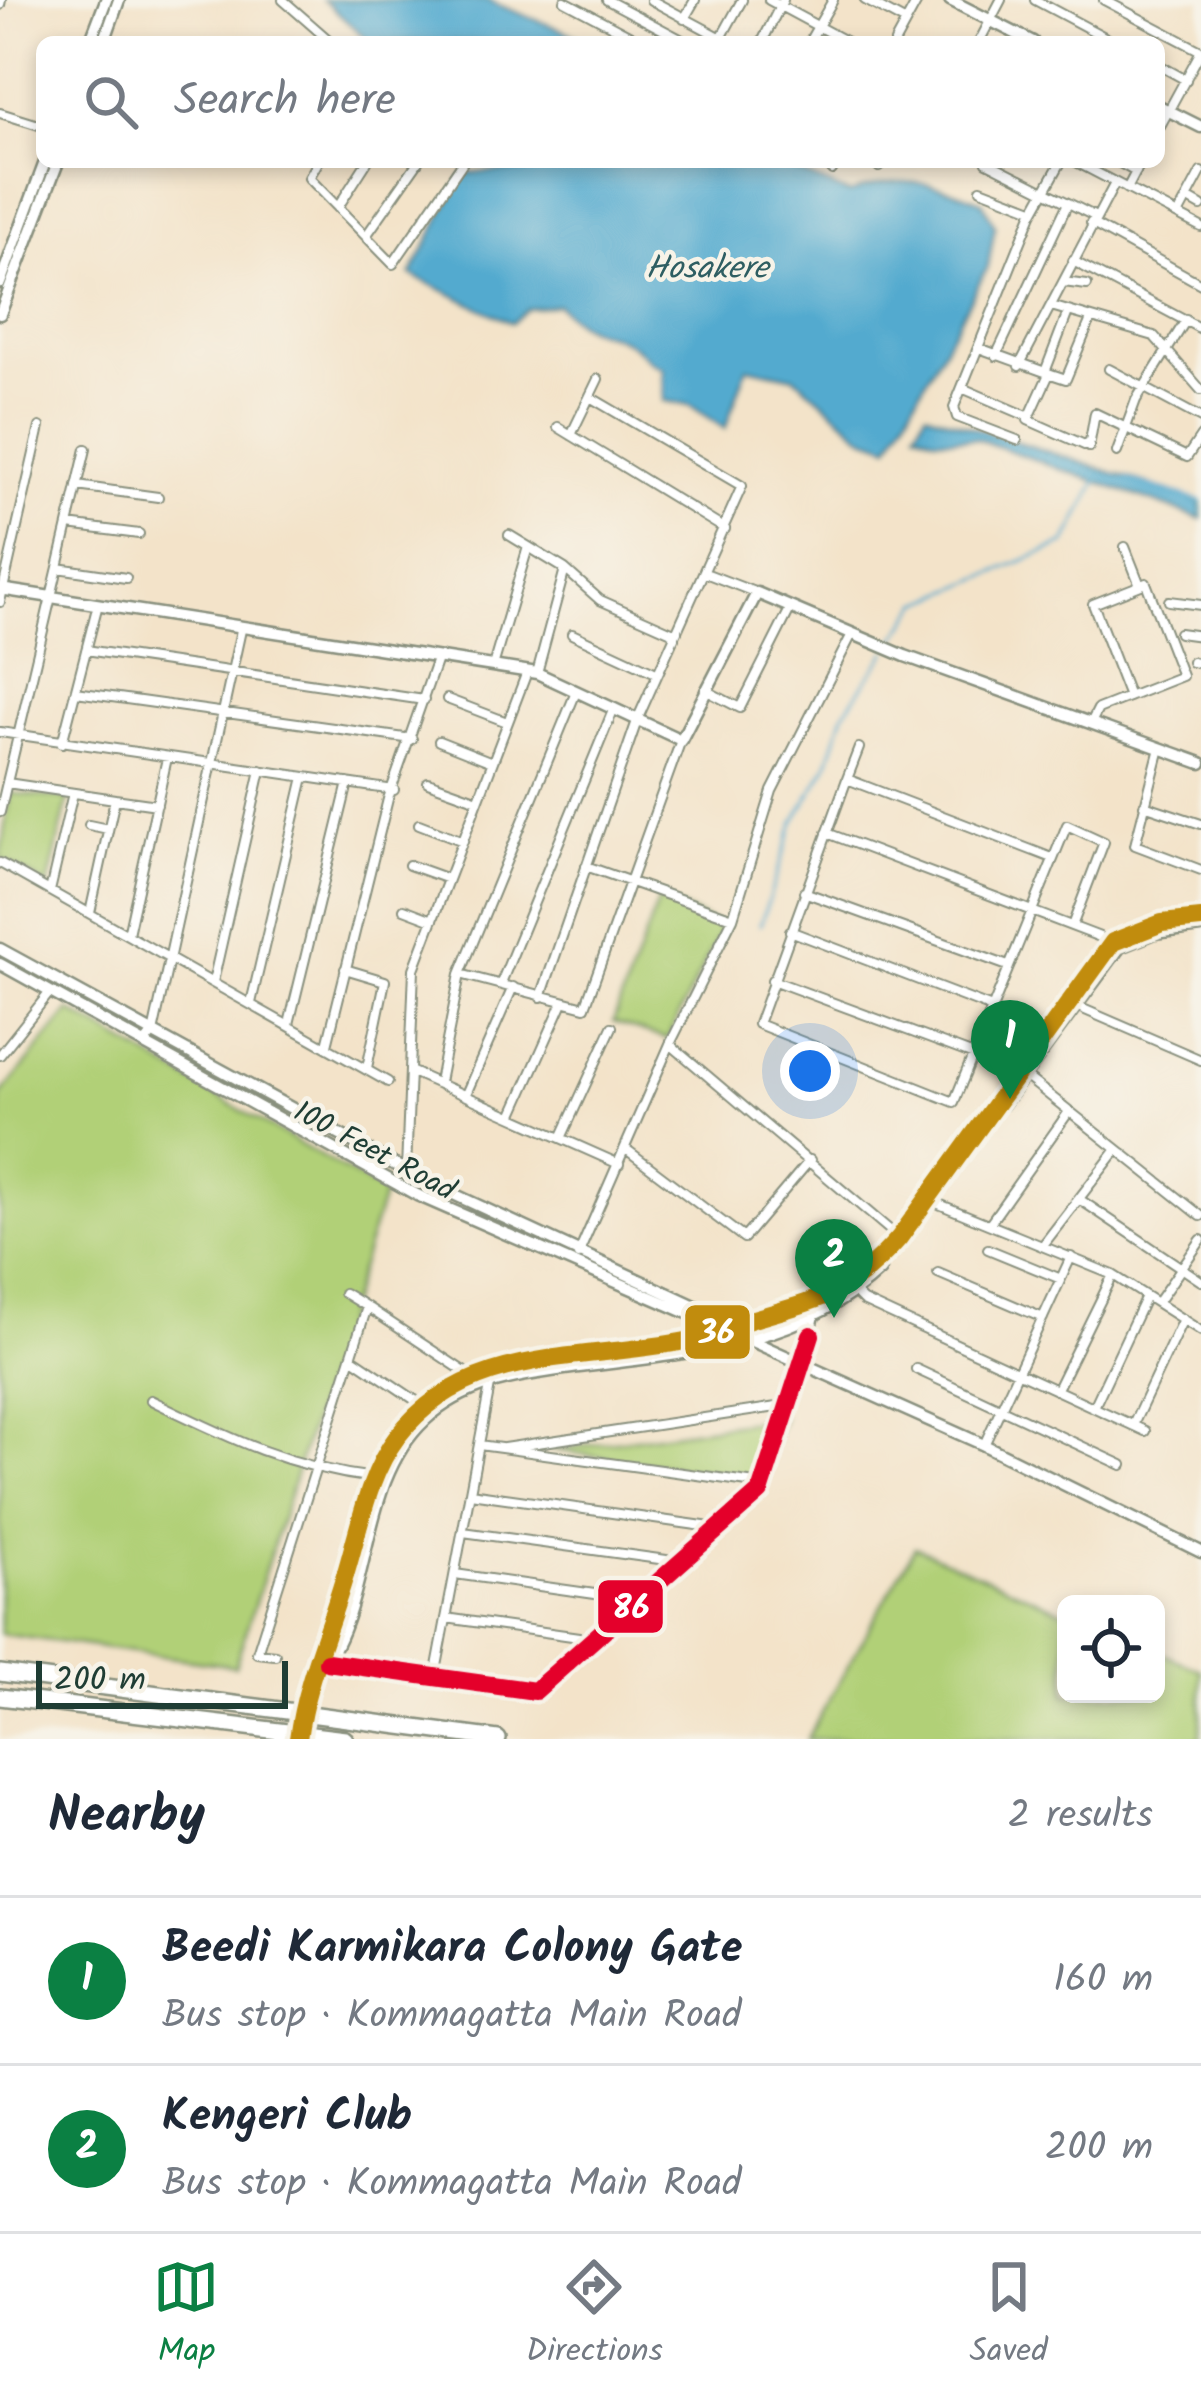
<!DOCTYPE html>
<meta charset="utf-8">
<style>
:root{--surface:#fff;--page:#f2f2f3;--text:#1f2937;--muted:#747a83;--line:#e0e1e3;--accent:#0b8043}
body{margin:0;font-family:Kalam,sans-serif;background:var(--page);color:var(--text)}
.controls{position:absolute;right:36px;bottom:36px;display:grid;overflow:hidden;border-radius:18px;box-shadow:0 6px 18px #0003}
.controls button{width:108px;height:108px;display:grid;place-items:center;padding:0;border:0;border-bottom:3px solid var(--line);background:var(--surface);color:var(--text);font:60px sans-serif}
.scale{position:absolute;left:36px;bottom:30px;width:252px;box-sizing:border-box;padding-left:12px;border:6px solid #1f3d34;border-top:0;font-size:33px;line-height:42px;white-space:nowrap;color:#1f3d34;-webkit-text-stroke:9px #f7f3e8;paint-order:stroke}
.you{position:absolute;left:810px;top:1071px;width:42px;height:42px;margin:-30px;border:9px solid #fff;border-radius:50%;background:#1a73e8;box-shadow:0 0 0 18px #1a73e833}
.badge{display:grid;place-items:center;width:78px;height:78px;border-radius:50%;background:var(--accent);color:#fff;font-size:39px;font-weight:700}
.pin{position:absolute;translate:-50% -99px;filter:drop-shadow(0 3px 6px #0008)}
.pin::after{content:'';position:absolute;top:63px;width:42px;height:36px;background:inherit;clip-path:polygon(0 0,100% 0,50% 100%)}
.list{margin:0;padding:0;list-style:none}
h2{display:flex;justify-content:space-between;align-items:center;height:156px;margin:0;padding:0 48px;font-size:51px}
h2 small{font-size:39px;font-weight:400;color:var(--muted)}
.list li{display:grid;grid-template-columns:78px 1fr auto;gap:36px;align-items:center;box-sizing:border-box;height:168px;padding:0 48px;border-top:3px solid var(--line)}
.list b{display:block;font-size:45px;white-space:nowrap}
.list p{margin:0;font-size:39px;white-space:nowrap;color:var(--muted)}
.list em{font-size:39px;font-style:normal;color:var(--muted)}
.icon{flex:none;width:66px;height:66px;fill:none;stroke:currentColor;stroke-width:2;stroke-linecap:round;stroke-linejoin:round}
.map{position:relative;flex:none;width:1201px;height:1739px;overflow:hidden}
.search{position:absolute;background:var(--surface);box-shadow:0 6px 18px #0003;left:36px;right:36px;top:36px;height:132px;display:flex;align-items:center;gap:30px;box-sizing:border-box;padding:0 42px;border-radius:18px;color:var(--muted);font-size:45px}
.sheet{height:492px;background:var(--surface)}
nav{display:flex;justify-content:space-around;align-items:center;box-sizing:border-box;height:168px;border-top:3px solid var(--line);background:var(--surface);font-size:33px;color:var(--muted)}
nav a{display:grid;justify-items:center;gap:6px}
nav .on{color:var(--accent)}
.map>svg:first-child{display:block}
.green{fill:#b1d077;stroke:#688656;stroke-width:3}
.water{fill:#52aacf;stroke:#387482;stroke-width:3}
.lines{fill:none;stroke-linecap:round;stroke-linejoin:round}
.stream{stroke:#52aacf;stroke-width:3}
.minor-casing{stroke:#89907e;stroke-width:12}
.tertiary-casing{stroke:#89907e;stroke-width:15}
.secondary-casing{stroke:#89907e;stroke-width:15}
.motorway-casing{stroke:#89907e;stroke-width:20}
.minor{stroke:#fff;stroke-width:8}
.tertiary{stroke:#fff;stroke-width:10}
.secondary{stroke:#fff;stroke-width:10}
.motorway{stroke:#fff;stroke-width:15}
.secondary-bridge-casing{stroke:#89907e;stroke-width:15;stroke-linecap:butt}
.secondary-bridge{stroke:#fff;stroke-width:10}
.bus-1-casing{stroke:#f7f3e8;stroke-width:27}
.bus-2-casing{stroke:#f7f3e8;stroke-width:27}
.bus-1{stroke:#c18c0d;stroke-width:18}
.bus-2{stroke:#e4002b;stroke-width:18}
.labels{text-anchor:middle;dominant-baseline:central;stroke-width:9;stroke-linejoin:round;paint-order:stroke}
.street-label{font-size:30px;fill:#1f3d34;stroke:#f7f3e8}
.water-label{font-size:33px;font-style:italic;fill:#2e5e62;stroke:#f7f3e8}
.line-badge{stroke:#f7f3e8;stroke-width:4.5}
.badge-label{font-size:33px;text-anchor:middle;font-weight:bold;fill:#fff}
</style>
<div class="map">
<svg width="1201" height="1739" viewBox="0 0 1201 1739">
<rect width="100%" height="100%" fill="#f7f3e8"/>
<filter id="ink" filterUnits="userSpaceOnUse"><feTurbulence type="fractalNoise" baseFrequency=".00833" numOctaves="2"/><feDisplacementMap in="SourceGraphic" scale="24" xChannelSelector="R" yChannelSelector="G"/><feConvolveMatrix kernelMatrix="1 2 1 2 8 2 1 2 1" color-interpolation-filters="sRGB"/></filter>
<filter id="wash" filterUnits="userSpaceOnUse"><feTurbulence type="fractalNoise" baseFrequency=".004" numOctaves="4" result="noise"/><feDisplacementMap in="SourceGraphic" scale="48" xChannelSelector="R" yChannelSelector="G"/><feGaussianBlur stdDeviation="2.7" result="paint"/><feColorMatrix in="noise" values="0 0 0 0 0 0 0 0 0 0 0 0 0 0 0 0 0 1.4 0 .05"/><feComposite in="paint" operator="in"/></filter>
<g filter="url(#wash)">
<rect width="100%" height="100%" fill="#f3e3c9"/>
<path class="green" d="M10,793L68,799L48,886L0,858Z
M659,899L723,926L667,1039L613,1022Z
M70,1011L384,1193L235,1666L0,1634V1096Z
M783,1417L759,1479L552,1450Z
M915,1547L1066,1612V1694H1156V1651L1201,1670V1739H807Z"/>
<path class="water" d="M323,0H486L592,42H370Z
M566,162H774L850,194C893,171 940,184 982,201L995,226L988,267L890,446L864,437L795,377L747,367L725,429L690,405L664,401L663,368C647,362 646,355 633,346C605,326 588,339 558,305L527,309L512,323L411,275L464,173L564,169Z
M926,412L1190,498L1201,503V519L977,439L935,438L916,430Z"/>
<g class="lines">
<path class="stream" d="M1127,479L1201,501
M892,644L920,603L1066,543L1098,479
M760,925L794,823L827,766L844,713L887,651"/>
</g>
</g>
<g filter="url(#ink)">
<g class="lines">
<g class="minor-casing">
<path id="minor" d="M283,0L331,42
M607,0L686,42
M651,0L729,42
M769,0L847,42
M865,0L906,22
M1035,0L1114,42
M1104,0L1201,51
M565,1L642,42
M0,5L1,0
M684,19L695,0
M721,38L742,0
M762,42L783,0
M809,42L833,0
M895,42L918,0
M979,42L1001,0
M1159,65L1186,80
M0,113L42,126
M1159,128L1201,51
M318,162L309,178L393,264L463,162
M987,162L1094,216
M1076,162L1201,227
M1118,162L1136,172
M879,167L882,162
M832,170L836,162
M981,189L1033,209
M1127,189L1141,162
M1187,198L1201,206
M338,207L367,162
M1178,215L1201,172
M1091,223L1201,284
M366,236L418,162
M1073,261L1201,329
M1063,282L1087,285
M1051,306L1154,336L1201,390
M979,348L1045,372L1068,312
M996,356L1068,203
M1019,366L1115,183
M1109,369L1201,418
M1045,372L1066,379L1091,319
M1049,374L1028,420L1089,447
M962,388L1027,416
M558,427L725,529
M571,435L598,379
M1017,440L957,417L954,407L1032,214L1061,162
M1089,447L1095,413L1187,457L1201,436
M1117,452L1136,400L1186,320
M77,486L158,497
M68,525L139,534
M509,535L565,569L537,673
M1125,547L1140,585
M58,568L126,578
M565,569L600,600L674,633
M705,573L757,593
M1169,601L1201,605
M0,602L40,427
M1179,633L1201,636
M572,634L656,673
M86,650L424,700
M1192,662L1201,664
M493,666L528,547
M705,690L740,708L791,607
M76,692L412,739
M447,699L507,722
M1091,723L1098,709L1182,676L1146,583L1093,604L1129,697
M0,732L394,790
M439,741L492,762
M62,743L97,608
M1160,748L1135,845L1201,870
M847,779L859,748
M428,782L478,800
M7,783L115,799L90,913
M115,799L157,805
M1144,805L1201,824
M0,812L86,449
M419,824L463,841
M89,825L108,829
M827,833L1113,942
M1052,858L847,779L758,1024L954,1102L1067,825L1104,842L1072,926
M0,863L388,1082
M409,865L448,879
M586,866L733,918
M50,891L73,793
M804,892L1008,966
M404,909L433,920
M790,931L992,1008
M128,934L167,758
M345,969L385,981L367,1068
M460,974L585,1007L681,740
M772,980L974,1055
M213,982L261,770
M501,983L614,708
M541,997L638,718L742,486L590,397
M251,1003L304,777
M1076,1006L1201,1060
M289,1024L348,783
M144,1044L153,1033L241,630
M670,1044L899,1238
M327,1045L388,799L437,659
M0,1055L50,992
M410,1071L619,1164
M1024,1075L1201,1216
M439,1082L460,974L576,692
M466,1094L513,987
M513,1114L563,1002
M562,1136L612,1027
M626,1149L744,1238L810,1160
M406,1171L414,969L527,672
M1079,1199L1201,1281
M934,1202L1113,1275L1157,1303
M990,1223L1068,1113
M1201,1240L1157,1303L1201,1331
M1043,1245L1115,1152
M988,1249L1061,1279
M578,1255L670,1044L733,918L772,791L852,634
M938,1273L1043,1318
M854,1292L863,1301L1145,1431
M344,1293L367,1307
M351,1357L424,1406
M916,1369L1122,1465
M1057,1389L1113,1275
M151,1400C229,1438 287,1467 374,1478
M1094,1407L1146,1296
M1133,1425L1183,1319
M479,1445L763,1484
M984,1445L1071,1257
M504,1448L790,1405
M470,1493L718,1528
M463,1532L681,1562
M455,1574L637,1600
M446,1618L593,1639
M275,1655L257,1653L367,1307L477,1380
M327,1662L535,1691L760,1492L803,1365
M435,1677L493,1370"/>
</g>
<g class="tertiary-casing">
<path id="tertiary" d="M950,0L1033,42
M90,42L106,0
M104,42L119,0
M1159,106L1201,127
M0,283L45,162
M0,314L58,162
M0,589L537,673L681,740L757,593L905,656L1201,763
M745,1338L984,1445L1201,1552"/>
</g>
<g class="secondary-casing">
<path id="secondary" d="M0,949L421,1179L734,1324
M0,964L417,1195L745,1338
M1002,1106L1120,947L1155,933L1201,927
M803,1365L814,1315
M314,1679C376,1608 354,1486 425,1420C468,1380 524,1375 579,1367C682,1354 801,1345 880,1270
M304,1691C338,1615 351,1510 392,1443C457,1338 599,1364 701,1338C712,1335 723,1328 735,1325C806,1302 847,1297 899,1238L1113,942L1162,923L1201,919"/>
</g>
<g class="motorway-casing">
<path id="motorway" d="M0,1673L498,1739
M0,1697L345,1739"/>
</g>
<use href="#minor" class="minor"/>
<use href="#tertiary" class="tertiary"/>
<use href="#secondary" class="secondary"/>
<use href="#motorway" class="motorway"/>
<g class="secondary-bridge-casing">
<path id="secondary-bridge" d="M298,1739L304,1691"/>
</g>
<use href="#secondary-bridge" class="secondary-bridge"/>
<g class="bus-1-casing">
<path id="bus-1" d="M298,1739C305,1684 327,1635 343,1582C358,1535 367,1476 397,1437C470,1341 596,1363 700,1338C712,1335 723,1329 734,1325C809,1301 844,1301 899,1238L1113,942L1162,923L1201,919"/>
</g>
<g class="bus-2-casing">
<path id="bus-2" d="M327,1662L535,1691L760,1492L811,1335"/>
</g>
<use href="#bus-1" class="bus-1"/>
<use href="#bus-2" class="bus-2"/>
</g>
</g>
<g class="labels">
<g class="street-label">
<text transform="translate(374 1152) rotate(28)">100 Feet Road</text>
</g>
<g class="water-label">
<text x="707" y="269">Hosakere</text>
</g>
</g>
<g class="line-badge">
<rect x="683" y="1303" width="69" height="58" rx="12" fill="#c18c0d"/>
<rect x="596" y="1578" width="69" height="57" rx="12" fill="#e4002b"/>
</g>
<g class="badge-label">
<text x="717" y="1343">36</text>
<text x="631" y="1618">86</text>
</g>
</svg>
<div class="controls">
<button><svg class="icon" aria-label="locate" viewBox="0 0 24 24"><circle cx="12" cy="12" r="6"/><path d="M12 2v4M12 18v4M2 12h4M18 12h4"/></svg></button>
</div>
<div class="scale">200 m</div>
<div class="you"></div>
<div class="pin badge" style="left:1010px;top:1099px">1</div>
<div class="pin badge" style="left:834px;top:1318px">2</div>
<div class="search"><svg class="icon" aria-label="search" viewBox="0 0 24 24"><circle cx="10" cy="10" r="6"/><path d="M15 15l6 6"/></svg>Search here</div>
</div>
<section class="sheet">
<h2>Nearby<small>2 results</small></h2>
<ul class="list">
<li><span class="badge">1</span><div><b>Beedi Karmikara Colony Gate</b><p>Bus stop · Kommagatta Main Road</p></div><em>160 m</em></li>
<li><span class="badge">2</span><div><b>Kengeri Club</b><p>Bus stop · Kommagatta Main Road</p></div><em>200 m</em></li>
</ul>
</section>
<nav>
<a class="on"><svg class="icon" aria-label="map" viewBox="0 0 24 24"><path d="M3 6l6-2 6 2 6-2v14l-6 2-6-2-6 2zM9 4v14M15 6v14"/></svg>Map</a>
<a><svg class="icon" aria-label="directions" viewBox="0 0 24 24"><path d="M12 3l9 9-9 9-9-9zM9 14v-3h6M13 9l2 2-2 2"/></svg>Directions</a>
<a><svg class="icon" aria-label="saved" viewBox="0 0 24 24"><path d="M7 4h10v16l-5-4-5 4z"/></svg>Saved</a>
</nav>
